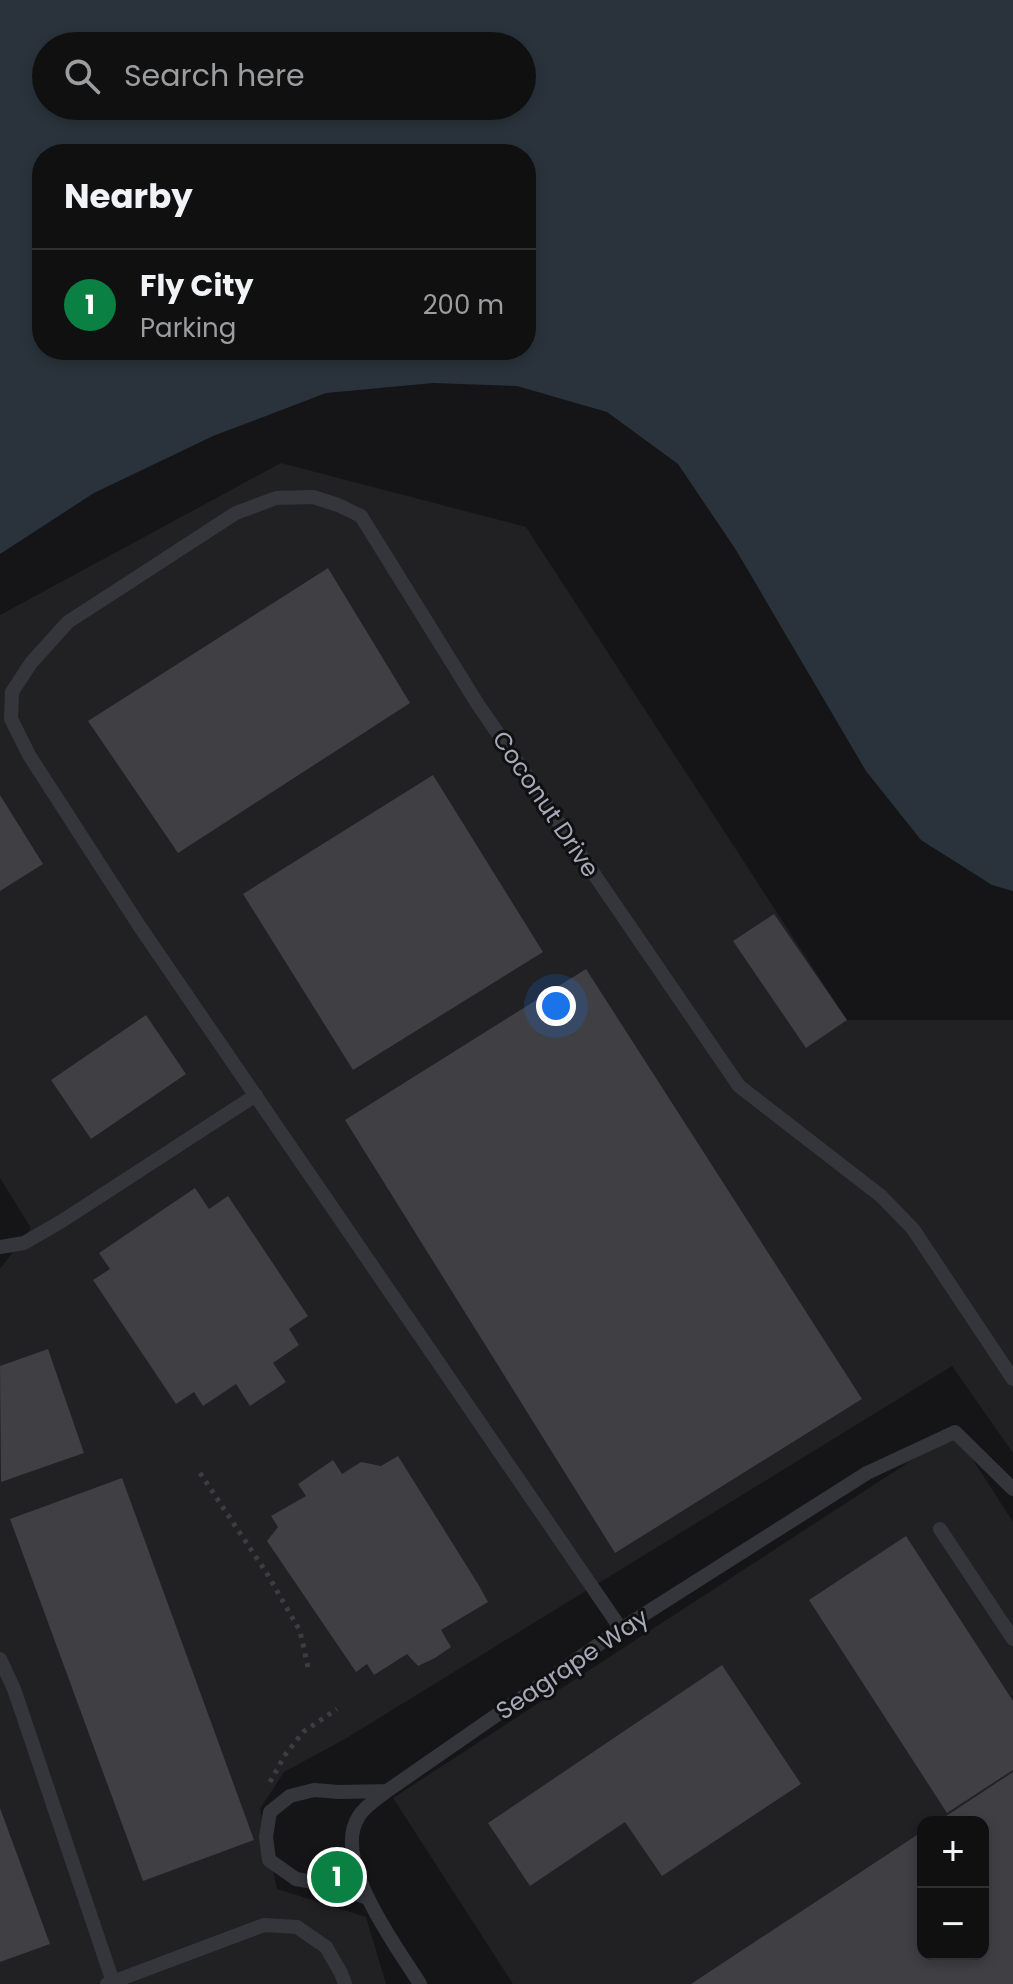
<!DOCTYPE html>
<meta charset="utf-8">
<style>
:root{--surface:#101011;--page:#1e1e1f;--text:#f1f3f6;--muted:#9c9d9f;--line:#303031;--accent:#0b8043}
body{margin:0;font-family:Poppins,sans-serif;background:var(--page);color:var(--text)}
.controls{position:absolute;right:24px;bottom:24px;display:grid;overflow:hidden;border-radius:16px;box-shadow:0 4px 12px #0003}
.controls button{width:72px;height:72px;display:grid;place-items:center;padding:0;border:0;border-bottom:2px solid var(--line);background:var(--surface);color:var(--text);font:40px sans-serif}
.you{position:absolute;left:556px;top:1006px;width:28px;height:28px;margin:-20px;border:6px solid #fff;border-radius:50%;background:#1a73e8;box-shadow:0 0 0 12px #1a73e833}
.badge{display:grid;place-items:center;width:52px;height:52px;border-radius:50%;background:var(--accent);color:#fff;font-size:26px;font-weight:700}
.pin{position:absolute;translate:-50% -50%;border:4px solid #fff;box-shadow:0 2px 8px #0006}
.list{margin:0;padding:0;list-style:none}
h2{display:flex;justify-content:space-between;align-items:center;height:104px;margin:0;padding:0 32px;font-size:34px}
h2 small{font-size:26px;font-weight:400;color:var(--muted)}
.list li{display:grid;grid-template-columns:52px 1fr auto;gap:24px;align-items:center;box-sizing:border-box;height:112px;padding:0 32px;border-top:2px solid var(--line)}
.list b{display:block;font-size:30px;white-space:nowrap}
.list p{margin:0;font-size:26px;white-space:nowrap;color:var(--muted)}
.list em{font-size:26px;font-style:normal;color:var(--muted)}
.icon{flex:none;width:44px;height:44px;fill:none;stroke:currentColor;stroke-width:2;stroke-linecap:round;stroke-linejoin:round}
.map{position:relative;flex:none;width:1013px;height:1984px;overflow:hidden}
.search{position:absolute;background:var(--surface);box-shadow:0 4px 12px #0003;left:32px;top:32px;width:504px;height:88px;display:flex;align-items:center;gap:20px;box-sizing:border-box;padding:0 28px;border-radius:44px;color:var(--muted);font-size:30px}
.panel{position:absolute;background:var(--surface);box-shadow:0 4px 12px #0003;left:32px;top:144px;width:504px;height:216px;border-radius:32px}
.map>svg:first-child{display:block}
.built{fill:#212124;fill-rule:evenodd}
.water{fill:#2a333c;fill-rule:evenodd}
.building{fill:#3f3f44}
.lines{fill:none;stroke-linecap:round;stroke-linejoin:round}
.path{stroke:#3b3d43;stroke-width:5;stroke-dasharray:4 6;stroke-linecap:butt}
.service{stroke:#35363c;stroke-width:14}
.labels{text-anchor:middle;dominant-baseline:central;stroke-width:6;stroke-linejoin:round;paint-order:stroke}
.street-label{font-size:24px;fill:#a6aab8;stroke:#101012}
</style>
<div class="map">
<svg width="1013" height="1984" viewBox="0 0 1013 1984">
<rect width="100%" height="100%" fill="#151517"/>
<path class="built" d="M281,463L526,527L847,1020H1013V1453L952,1366L345,1739L284,1772L260,1809L277,1889L366,1917L386,1984H0V1269L31,1228L0,1178V615Z
M955,1432L1013,1522V1984H513L393,1798ZM923,1822H983V1954H923Z"/>
<path class="water" d="M0,0H1013V891L992,885L921,840L866,771L736,550L678,464L607,412L517,386L433,383L326,393L213,436L94,493L0,554ZM46,46H522V106H46ZM42,154H526V350H42Z"/>
<path class="building" d="M328,568L410,703L178,853L88,721Z
M433,775L543,952L353,1070L243,894Z
M0,795L43,864L0,891Z
M774,914L847,1020L806,1048L733,941Z
M586,969L862,1399L615,1553L345,1120Z
M146,1015L186,1074L91,1139L51,1080Z
M195,1188L209,1209L228,1196L308,1316L289,1329L299,1345L273,1363L286,1382L250,1406L236,1384L203,1406L194,1392L176,1404L93,1280L110,1269L99,1253Z
M48,1349L84,1453L1,1482L0,1366Z
M398,1456L478,1584L488,1602L441,1630L451,1647L435,1658L418,1666L407,1654L374,1675L367,1664L356,1672L267,1541L278,1527L271,1516L306,1496L298,1484L333,1460L342,1474L361,1462L381,1466Z
M122,1478L254,1840L143,1881L10,1519Z
M906,1536L1013,1701V1770L947,1813L809,1600Z
M722,1665L801,1784L662,1876L625,1822L530,1886L488,1823Z
M1013,1772V1984H691L923,1831V1954H983V1822H937Z
M0,1808L50,1944L0,1962Z"/>
<g class="lines">
<path class="path" d="M200,1473L266,1572L300,1631L309,1672
M270,1782L285,1755L303,1732L337,1709"/>
<path class="service" d="M0,1247L24,1243L62,1221L256,1095
M940,1529L1013,1639
M621,1629L140,927L29,755L11,719L12,692L31,663L68,622L236,513L276,498L313,497L338,505L361,516L477,703L739,1086L881,1196L913,1229L1013,1379
M0,1659L14,1689L113,1982
M367,1898L330,1885L296,1879L269,1860L266,1837L270,1812L290,1796L314,1790L339,1792L387,1791
M107,1984L264,1925L297,1927L326,1947L341,1973L345,1984
M420,1984C397,1947 330,1859 359,1816C365,1806 378,1798 387,1791L621,1629L867,1473L955,1432L1013,1489"/>
</g>
<g class="labels">
<g class="street-label">
<text transform="translate(546 804) rotate(56)">Coconut Drive</text>
<text transform="translate(572 1664) rotate(-34)">Seagrape Way</text>
</g>
</g>
</svg>
<div class="controls">
<button>+</button>
<button>−</button>
</div>
<div class="you"></div>
<div class="pin badge" style="left:337px;top:1877px">1</div>
<div class="search"><svg class="icon" aria-label="search" viewBox="0 0 24 24"><circle cx="10" cy="10" r="6"/><path d="M15 15l6 6"/></svg>Search here</div>
<section class="panel">
<h2>Nearby<small></small></h2>
<ul class="list">
<li><span class="badge">1</span><div><b>Fly City</b><p>Parking</p></div><em>200 m</em></li>
</ul>
</section>
</div>
